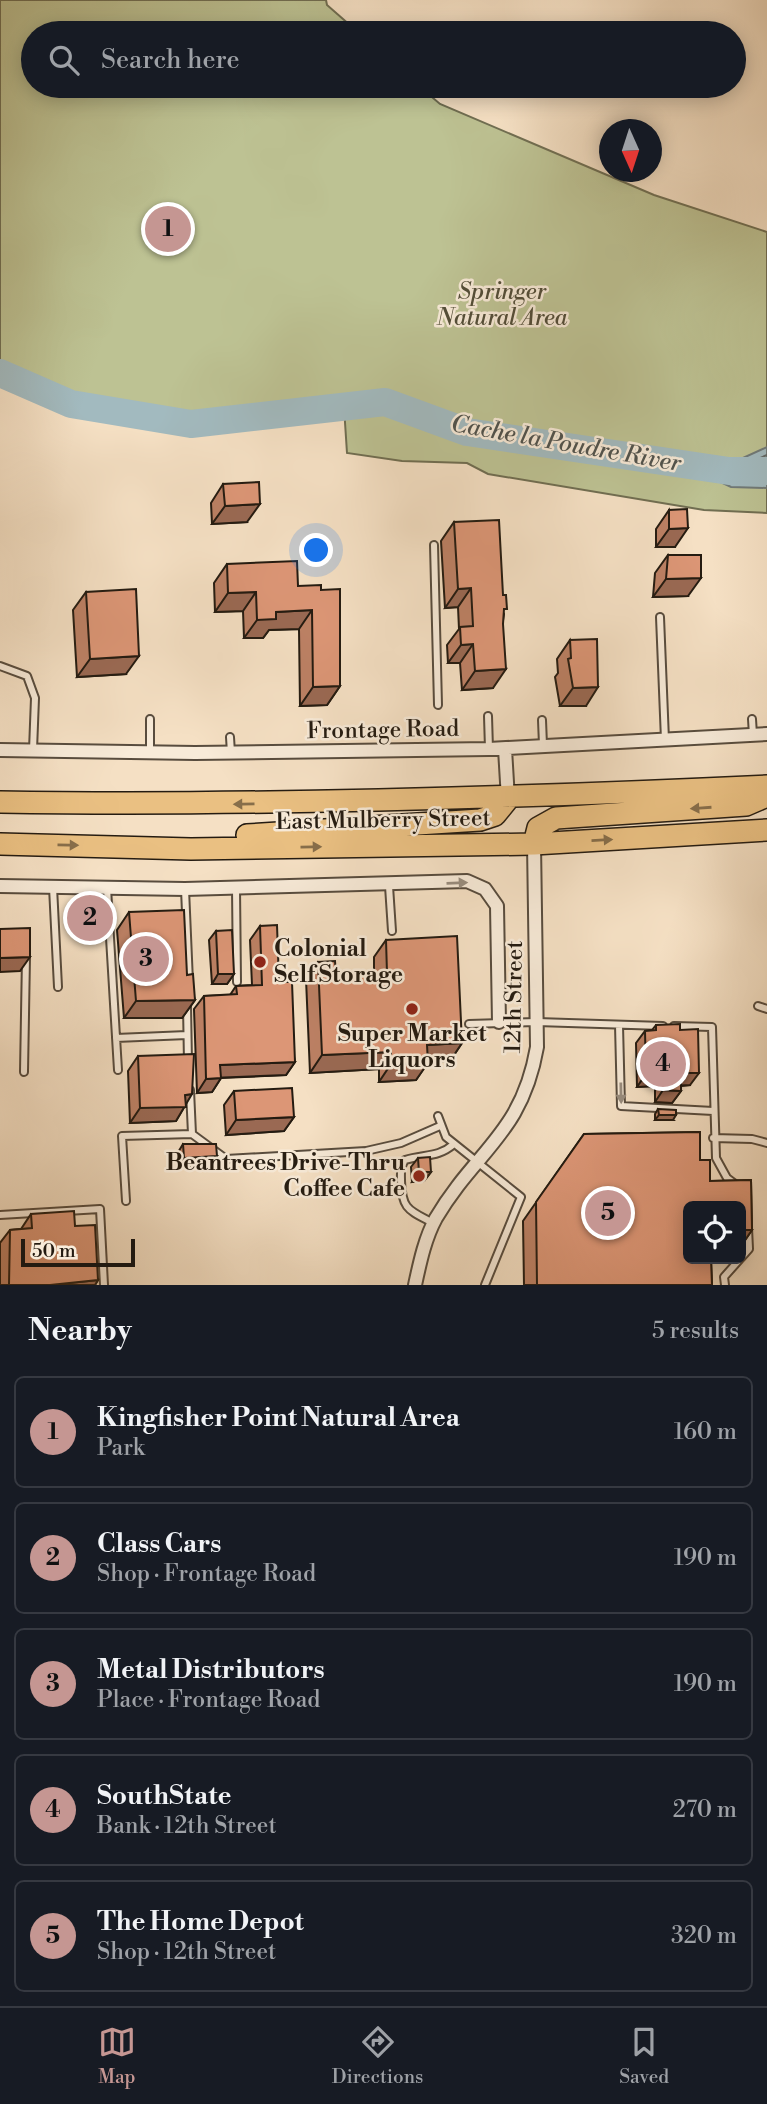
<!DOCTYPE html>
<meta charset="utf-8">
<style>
:root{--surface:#171b24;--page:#242831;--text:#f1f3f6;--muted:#9ea1a6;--line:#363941;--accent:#c59692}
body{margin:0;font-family:"Libre Bodoni",serif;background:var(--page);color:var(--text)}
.controls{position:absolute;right:21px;bottom:21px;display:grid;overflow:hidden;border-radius:10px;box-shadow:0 4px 18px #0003}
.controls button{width:63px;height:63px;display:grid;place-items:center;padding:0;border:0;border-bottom:2px solid var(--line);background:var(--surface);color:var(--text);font:35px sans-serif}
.compass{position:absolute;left:599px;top:119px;width:63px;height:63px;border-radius:50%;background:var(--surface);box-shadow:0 4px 18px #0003;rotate:177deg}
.scale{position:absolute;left:21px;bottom:18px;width:114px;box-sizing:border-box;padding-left:7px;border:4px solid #241b11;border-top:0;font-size:19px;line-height:24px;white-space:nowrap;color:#241b11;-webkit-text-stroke:5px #f8ebd9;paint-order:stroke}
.you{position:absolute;left:317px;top:551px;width:24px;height:24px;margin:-18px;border:5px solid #fff;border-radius:50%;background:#1a73e8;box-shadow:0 0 0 10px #1a73e833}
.badge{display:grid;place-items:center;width:46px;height:46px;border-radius:50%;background:var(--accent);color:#111;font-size:23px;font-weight:700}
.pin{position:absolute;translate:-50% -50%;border:4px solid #fff;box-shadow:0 2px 7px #0006}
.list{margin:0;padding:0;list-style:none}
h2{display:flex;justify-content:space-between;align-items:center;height:91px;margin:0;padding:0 28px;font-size:30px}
h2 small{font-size:23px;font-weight:400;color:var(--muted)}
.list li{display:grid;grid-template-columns:46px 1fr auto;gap:21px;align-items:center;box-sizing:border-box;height:112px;margin:0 14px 14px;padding:0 14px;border:2px solid var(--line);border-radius:10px}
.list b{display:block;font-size:26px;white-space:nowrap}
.list p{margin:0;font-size:23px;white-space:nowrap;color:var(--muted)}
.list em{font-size:23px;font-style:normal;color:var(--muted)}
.icon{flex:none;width:38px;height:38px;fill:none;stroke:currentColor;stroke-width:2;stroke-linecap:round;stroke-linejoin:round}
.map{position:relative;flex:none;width:767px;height:1285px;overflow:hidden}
.search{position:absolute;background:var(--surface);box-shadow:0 4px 18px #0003;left:21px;right:21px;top:21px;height:77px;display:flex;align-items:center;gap:18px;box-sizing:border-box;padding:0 24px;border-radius:38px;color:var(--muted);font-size:26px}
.sheet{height:721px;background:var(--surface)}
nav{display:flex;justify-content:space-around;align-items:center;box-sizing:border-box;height:98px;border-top:2px solid var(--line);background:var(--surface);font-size:19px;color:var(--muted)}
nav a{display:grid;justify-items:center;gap:4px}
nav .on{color:var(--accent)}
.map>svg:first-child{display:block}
.green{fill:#bdc293;stroke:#706e52;stroke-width:2}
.water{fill:#a2babf;stroke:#707a79;stroke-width:2}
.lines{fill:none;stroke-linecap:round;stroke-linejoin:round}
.shore{stroke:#636a68;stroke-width:2}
.river{stroke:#a2babf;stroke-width:28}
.service-casing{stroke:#584c3e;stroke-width:10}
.minor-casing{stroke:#584c3e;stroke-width:16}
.trunk-casing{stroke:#241b11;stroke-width:24}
.service{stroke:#f8ebd9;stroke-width:6}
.minor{stroke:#f8ebd9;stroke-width:12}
.trunk{stroke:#eac082;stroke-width:21}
.wall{fill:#bd8165;stroke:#241b11;stroke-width:2}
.shaded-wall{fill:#9a6953;stroke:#241b11;stroke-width:2}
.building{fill:#dc9676;stroke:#241b11;stroke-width:2}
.oneway{fill:#876e4a}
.oneway2{fill:#998d7f}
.poi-dot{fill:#8f2418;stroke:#f8ebd9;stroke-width:2.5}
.labels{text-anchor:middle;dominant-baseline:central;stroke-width:5;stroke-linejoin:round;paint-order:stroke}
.park-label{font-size:23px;font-style:italic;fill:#524d38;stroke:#f8ebd9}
.street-label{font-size:23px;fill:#241b11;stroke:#f8ebd9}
.poi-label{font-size:23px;font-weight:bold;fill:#241b11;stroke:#f8ebd9;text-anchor:start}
.water-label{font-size:24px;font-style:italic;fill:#50534e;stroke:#f8ebd9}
</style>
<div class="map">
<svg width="767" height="1285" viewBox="0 0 767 1285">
<rect width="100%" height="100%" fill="#f5e0c4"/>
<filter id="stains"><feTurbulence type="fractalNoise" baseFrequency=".00286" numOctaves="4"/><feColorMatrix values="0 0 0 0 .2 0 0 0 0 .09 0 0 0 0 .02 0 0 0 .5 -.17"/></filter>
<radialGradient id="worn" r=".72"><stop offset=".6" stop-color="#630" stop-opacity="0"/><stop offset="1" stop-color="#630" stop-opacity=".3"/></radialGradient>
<path class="green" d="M0,0H326L327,5L359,33H33V86H419L440,104L654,195L767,232V513L704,510L488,474L467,463L402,461L347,453L344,407L191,424L71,404L0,373Z"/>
<path class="water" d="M767,447V488L731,487L684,465L732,463Z"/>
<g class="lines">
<path class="shore" d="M767,455L724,474L733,480L767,481"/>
<path class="river" d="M0,373L71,404L191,424L385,402L467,432L729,471H767"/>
<g class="service-casing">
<path id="service" d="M434,545L438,705
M660,617L665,740
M0,666L27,676L35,698L33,750
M488,716L489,749
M150,719V752
M752,719L753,735
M542,720L543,745
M230,737L231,753
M389,886L392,931
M53,887L58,987
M107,888L118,1070
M236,888L237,982
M185,889L189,982
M187,1006L188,1062
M758,1006L767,1009
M469,1024L537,1022L663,1026
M619,1025L621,1106L713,1111
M674,1026L712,1027L716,1158L727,1178L735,1184
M116,1038L187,1035
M24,1072L26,957
M438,1116L446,1137L521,1197L485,1285
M192,1134L226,1159L366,1151L401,1143L440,1126
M713,1138L752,1139L767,1143
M126,1201L122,1136L192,1134L190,1090
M0,1215L100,1209L104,1285
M433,1223C409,1210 402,1210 401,1181C401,1173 400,1167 405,1160C424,1154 438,1158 454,1144
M741,1258L749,1249L748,1228
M725,1285L724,1277L740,1259"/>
</g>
<g class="minor-casing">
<path id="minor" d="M505,749L508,799
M0,750L195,753L489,749L767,734
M0,886L185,889L467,881L485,889L497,906L499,1022
M415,1285C420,1262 425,1238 436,1218C476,1150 522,1134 537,1047L534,844"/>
</g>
<g class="trunk-casing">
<path id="trunk" d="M0,802C256,806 511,798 767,786
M247,835L480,820L495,815L508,799
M0,844L191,849L534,844L767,830
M534,844L538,828L556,818L746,805L767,796"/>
</g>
<use href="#service" class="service"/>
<use href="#minor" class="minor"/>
<use href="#trunk" class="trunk"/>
</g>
<path class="wall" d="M223,484L247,522L212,524L211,503Z
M669,510L675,547H656V529Z
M454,522L504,614L493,688L462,690L460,663H448L447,645L459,629L458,607L445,608L441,541Z
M668,555L688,596L653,597L655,573Z
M227,564L298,586L321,590L340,686L327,705L300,706L299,629L269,630L263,638H244L243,611L215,612L214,583Z
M86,592L126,674L77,677L73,610Z
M570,640L586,706H560L555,677L558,673L557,659Z
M86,906L97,925H84L83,911Z
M129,912L187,975L195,1000L182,1018H124L117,930Z
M260,926L279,982L295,1062L286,1075L221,1078L212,1092L197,1093L194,1009L204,996L230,995L236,986L252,985L250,940Z
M216,931L234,974L227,984H212L209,940Z
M386,940L462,1043L450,1061L428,1062L416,1080L379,1082V1069L310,1073L306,979L318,962L336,975L374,974V957Z
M656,1025L680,1030L690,1085L681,1086V1091L672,1103L655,1102V1086L637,1087L636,1043L645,1031L652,1030Z
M138,1056L186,1104L176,1121L130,1123L128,1071Z
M234,1091L294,1117L284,1131L226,1135L224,1105Z
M658,1109L673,1120H655V1114Z
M700,1132V1160H710V1181L751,1180L752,1230L741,1246V1206H688V1259H711L712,1285H524L523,1221L584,1134Z
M183,1144L210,1166L177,1167V1154Z
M418,1158L431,1172L424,1181L412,1182L411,1167Z
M31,1214L75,1226L98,1280L95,1285H0V1243L10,1230L21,1229Z"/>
<path class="shaded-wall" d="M260,504L247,522L212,524L225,506Z
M688,528L675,547H656L669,529Z
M701,578L688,596L653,597L666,579Z
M471,588L458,607L445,608L458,589Z
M256,592L243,611L215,612L228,593Z
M312,610L299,629L269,630L263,638H244L257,620L276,612Z
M473,644L460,663H448L461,645Z
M139,656L126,674L77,677L90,659Z
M506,669L493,688L462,690L475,671Z
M340,686L327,705L300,706L313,687Z
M598,687L586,706H560L573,688Z
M100,920L97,925H84L87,921Z
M30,957L20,971L0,972V958Z
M218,974H234L227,984H212Z
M195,1000L182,1018H124L136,1001Z
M462,1043L450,1061L415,1062L427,1045Z
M391,1052L379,1069L310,1073L322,1055Z
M295,1062L286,1075L211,1078L220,1065Z
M428,1063L416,1080L379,1082L391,1064Z
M681,1073H699L690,1085L672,1086Z
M646,1074H663L655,1086L637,1087Z
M221,1078L212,1092L197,1093L206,1079Z
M663,1090L681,1091L672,1103L655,1102Z
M192,1094L176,1121L130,1123L140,1108L185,1095Z
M659,1115H676L673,1120H655Z
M294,1117L284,1131L226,1135L236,1120Z
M217,1156L210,1166L177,1167L184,1158Z
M419,1172H431L424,1181L412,1182Z
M741,1230H752L741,1246Z
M98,1280L95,1285H50Z"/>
<path class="building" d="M259,482L260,504L225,506L223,484Z
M687,509L688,528L669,529V510Z
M499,520L503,595H506L507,609H504L503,624L506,669L475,671L473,644L461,645L460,627L473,626L471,588L458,589L454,522Z
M668,555H701V578L666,579Z
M297,561L298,586L321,585V590L340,589V686L313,687L312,610L276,612V619L257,620L256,592L228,593L227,564Z
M136,589L139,656L90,659L86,592Z
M597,639L598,687L573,688L568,659L571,658L570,640Z
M99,905L100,920L87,921L86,906Z
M184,910L187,975L193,974L195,1000L136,1001L129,912Z
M277,925L279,982H292L295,1062L220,1065L221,1078L206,1079L204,996L237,994L236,986L262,985L260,926Z
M30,928V957L0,958V929Z
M232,930L234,974H218L216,931Z
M457,936L462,1043L427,1045L428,1063L391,1064V1052L322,1055L318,962L335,961L336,975L387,973L386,940Z
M680,1024V1030L698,1029L699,1073H681V1091L663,1090V1074H646L645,1031L656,1030V1025Z
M194,1054L192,1094L185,1095L186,1107L140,1108L138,1056Z
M292,1088L294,1117L236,1120L234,1091Z
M658,1109L676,1110V1115H659Z
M700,1132V1160H710V1181L751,1180L752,1230H741V1206H688V1259H711L712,1285H537L536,1202L584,1134Z
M183,1144H216L217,1156L184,1158Z
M430,1157L431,1172H419L418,1158Z
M74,1211L75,1226L95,1225L98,1280L50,1285H9L10,1230L32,1228L31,1214Z"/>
<defs><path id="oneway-solid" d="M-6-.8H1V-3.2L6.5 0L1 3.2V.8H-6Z" transform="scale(1.75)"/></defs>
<g class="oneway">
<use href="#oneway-solid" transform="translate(244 804) rotate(179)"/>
<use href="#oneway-solid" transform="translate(701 808) rotate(176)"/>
<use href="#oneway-solid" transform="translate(602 840) rotate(-3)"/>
<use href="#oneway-solid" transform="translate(68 845) rotate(1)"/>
<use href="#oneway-solid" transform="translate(311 847) rotate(-1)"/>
</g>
<g class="oneway2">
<use href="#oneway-solid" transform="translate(457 883) rotate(-2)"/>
<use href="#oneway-solid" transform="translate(621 1093) rotate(89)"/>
</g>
<g class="poi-dot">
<circle cx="260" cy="962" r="7"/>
<circle cx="412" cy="1009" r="7"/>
<circle cx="419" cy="1176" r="7"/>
</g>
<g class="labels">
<g class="park-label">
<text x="502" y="292">Springer<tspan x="502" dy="26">Natural Area</tspan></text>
</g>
<g class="street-label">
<text transform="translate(383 730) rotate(-1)">Frontage Road</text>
<text transform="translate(383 820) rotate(-1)">East Mulberry Street</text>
<text transform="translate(514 997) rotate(-89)">12th Street</text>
</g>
<g class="poi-label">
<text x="274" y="949">Colonial<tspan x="274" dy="26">Self Storage</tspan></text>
<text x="412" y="1034" text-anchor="middle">Super Market<tspan x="412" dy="26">Liquors</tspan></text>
<text x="405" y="1163" text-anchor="end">Beantrees Drive-Thru<tspan x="405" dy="26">Coffee Cafe</tspan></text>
</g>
<g class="water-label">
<text transform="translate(566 444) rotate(10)">Cache la Poudre River</text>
</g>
</g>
<rect width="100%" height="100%" filter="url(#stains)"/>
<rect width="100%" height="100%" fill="url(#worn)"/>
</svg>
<div class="controls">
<button><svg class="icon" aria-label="locate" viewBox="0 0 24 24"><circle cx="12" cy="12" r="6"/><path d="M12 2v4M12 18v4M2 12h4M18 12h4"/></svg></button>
</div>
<svg class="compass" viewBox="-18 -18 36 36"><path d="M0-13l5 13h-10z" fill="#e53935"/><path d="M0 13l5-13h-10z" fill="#9ea1a6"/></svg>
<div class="scale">50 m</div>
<div class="you"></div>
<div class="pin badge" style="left:168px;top:229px">1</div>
<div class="pin badge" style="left:90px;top:918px">2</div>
<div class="pin badge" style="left:146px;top:959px">3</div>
<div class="pin badge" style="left:663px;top:1064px">4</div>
<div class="pin badge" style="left:608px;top:1213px">5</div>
<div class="search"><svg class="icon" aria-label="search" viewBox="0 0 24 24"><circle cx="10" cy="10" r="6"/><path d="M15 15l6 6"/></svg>Search here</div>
</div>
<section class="sheet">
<h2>Nearby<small>5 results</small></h2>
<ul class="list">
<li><span class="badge">1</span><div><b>Kingfisher Point Natural Area</b><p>Park</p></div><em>160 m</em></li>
<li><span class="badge">2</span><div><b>Class Cars</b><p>Shop · Frontage Road</p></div><em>190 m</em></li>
<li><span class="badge">3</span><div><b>Metal Distributors</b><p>Place · Frontage Road</p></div><em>190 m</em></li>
<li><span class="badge">4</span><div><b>SouthState</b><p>Bank · 12th Street</p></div><em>270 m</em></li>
<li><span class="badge">5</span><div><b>The Home Depot</b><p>Shop · 12th Street</p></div><em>320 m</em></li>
</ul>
</section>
<nav>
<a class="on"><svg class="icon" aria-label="map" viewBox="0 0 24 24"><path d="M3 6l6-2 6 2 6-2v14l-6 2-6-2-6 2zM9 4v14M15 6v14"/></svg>Map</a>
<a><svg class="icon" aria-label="directions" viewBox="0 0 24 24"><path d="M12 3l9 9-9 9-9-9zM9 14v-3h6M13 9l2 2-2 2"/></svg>Directions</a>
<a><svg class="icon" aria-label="saved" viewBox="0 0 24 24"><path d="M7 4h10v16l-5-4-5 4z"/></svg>Saved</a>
</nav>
